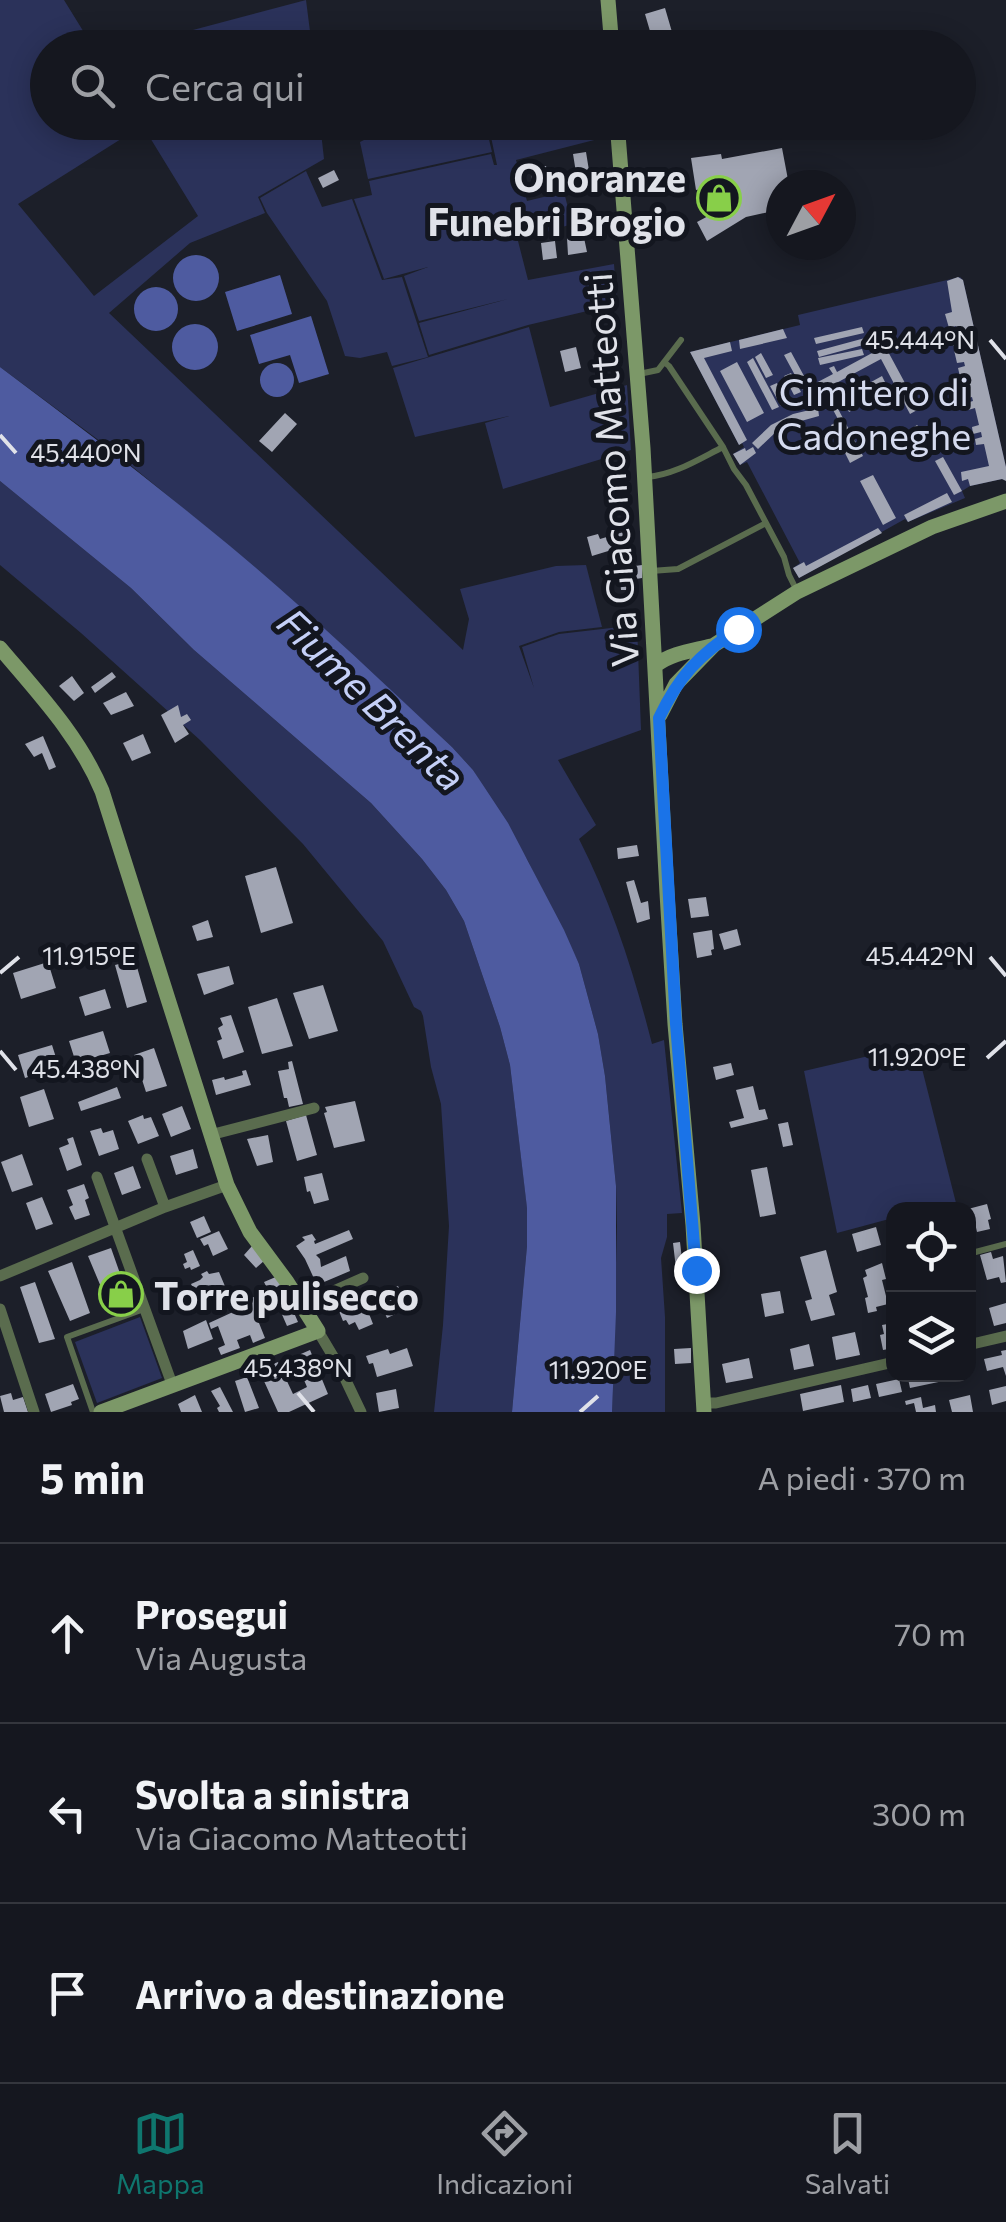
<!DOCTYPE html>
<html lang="it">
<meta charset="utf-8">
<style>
:root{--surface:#15171f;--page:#22242c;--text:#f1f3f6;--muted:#9d9fa4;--line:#34363d;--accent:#0f766e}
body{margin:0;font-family:Commissioner,sans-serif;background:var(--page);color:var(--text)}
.controls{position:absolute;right:30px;bottom:30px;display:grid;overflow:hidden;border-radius:20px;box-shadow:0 5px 25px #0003}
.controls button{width:90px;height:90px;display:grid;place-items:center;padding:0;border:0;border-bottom:2px solid var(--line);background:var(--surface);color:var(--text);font:50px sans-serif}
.compass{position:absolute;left:766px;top:170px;width:90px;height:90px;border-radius:50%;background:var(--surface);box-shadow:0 5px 25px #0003;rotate:49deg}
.stop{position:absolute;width:30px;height:30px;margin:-22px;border:8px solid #1a73e8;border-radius:50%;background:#fff}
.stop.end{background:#1a73e8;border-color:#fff;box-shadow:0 2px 10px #0008}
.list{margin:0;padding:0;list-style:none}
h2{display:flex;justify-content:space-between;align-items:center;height:130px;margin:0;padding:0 40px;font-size:42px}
h2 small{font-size:32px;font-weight:400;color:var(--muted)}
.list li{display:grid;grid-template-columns:65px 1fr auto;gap:30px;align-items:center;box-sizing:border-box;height:180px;padding:0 40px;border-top:2px solid var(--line)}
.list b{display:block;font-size:38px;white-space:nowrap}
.list p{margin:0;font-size:32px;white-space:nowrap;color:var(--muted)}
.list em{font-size:32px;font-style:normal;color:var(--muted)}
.icon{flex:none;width:55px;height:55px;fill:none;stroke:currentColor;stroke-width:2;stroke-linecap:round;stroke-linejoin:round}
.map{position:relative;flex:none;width:1006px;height:1412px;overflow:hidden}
.search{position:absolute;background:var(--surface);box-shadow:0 5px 25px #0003;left:30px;right:30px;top:30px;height:110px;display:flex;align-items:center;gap:25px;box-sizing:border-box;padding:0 35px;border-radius:55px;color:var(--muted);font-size:38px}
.sheet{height:670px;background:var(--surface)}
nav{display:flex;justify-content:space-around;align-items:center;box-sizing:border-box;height:140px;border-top:2px solid var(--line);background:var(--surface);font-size:28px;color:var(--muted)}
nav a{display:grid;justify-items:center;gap:5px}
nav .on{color:var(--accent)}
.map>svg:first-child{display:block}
.green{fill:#2b325a}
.water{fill:#4e5ba0}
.building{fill:#a1a5b3}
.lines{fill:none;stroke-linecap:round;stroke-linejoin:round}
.lane{stroke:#5a6c4e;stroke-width:6}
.street{stroke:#5a6c4e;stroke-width:11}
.secondary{stroke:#7c9868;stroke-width:15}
.route{stroke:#1a73e8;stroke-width:12}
.ticks{fill:none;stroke:#e0e2e9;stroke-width:4}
.labels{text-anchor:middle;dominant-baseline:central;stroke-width:10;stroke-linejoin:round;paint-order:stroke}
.poi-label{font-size:38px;font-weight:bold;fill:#e0e2e9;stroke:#13161f;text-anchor:end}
.park-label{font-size:38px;fill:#d5dbef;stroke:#13161f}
.street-label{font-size:38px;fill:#e0e2e9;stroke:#13161f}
.water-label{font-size:40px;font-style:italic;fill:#c5d0f8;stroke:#13161f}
.ticks-label{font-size:25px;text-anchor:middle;fill:#e0e2e9;stroke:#13161f;stroke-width:10;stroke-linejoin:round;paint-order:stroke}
</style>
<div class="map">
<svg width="1006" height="1412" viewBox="0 0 1006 1412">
<rect width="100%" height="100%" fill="#1c1f29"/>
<path class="green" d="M0,0H64L93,47L48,48V122L137,123L140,127L18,204L94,296L198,216L141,123H320L324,159L258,197L265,213L190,243L109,313L463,650L469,619L460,589L556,566L586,565L602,627L559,632L519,646L534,688L522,647L559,634L637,625L641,730L558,760L596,825L579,839C612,904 634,973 652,1044L664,1040L682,1213L667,1214V1237L661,1258L665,1317V1412H612L617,1226L616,1186L605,1076L598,1034L579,964L528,861L473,770L452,747L233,549L112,450L0,367Z
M306,0L312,47H129Z
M400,122L485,123L492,152L368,179L360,142Z
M488,123H589L591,133L590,123H605L606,137L516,160L527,201L564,192L572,224L518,241L528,280L614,264L617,304L528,325L429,355L419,323L508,299L419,321L404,276L428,267L384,279L354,199L372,195L369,181L491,154L494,165H497Z
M306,171L322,207L352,199L382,280L402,277L428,357L392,366L387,352L360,358L345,356L327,301L267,213L260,198Z
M960,277L963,280L1006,467V480L1002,479L970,486L962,491L965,498L908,522L905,519L799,578L793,568L800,563L747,462L740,465L733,454L744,447L742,443L739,445L690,352L800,325L798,315Z
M529,327L550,407L627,385L631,450L503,489L485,423L509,416L415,437L393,368Z
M0,481L131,588L194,650L371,803L422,859L446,890L464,921L500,1027L510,1065L527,1207V1246L512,1412H434L443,1325L449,1226L441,1104L431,1067L423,1016L421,1011L414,1007L383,941L303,844L200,740L81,633L0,565Z
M916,1045L956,1203L930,1209L894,1210L893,1218L837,1233L804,1071Z
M140,1317L162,1378L97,1403L75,1342Z"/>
<path class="water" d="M173 278a23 23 0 1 1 46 0a23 23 0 1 1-46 0Z
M280,275L292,314L237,331L225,292Z
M134 309a22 22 0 1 1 44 0a22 22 0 1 1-44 0Z
M311,316L329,374L299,383L290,355L259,364L250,335Z
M172 347a23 23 0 1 1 46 0a23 23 0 1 1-46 0Z
M260 380a17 17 0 1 1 34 0a17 17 0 1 1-34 0Z
M0,367C78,425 155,484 230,546C307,610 379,679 452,747L473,770L508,823L564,930L579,964L598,1034L605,1076L616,1186V1312L612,1412H512L527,1246V1208L510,1065L500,1027L464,921L446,890L422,859L371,803L194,650L131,588L0,481Z"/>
<path class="building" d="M665,8L672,32L652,38L645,14Z
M782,148L789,185H781V216L771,218L769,212L746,217L707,241L697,222L712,214L707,188L696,190L691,158L721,154L722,159Z
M586,152L591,183L578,185L573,154Z
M546,166L551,184L534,188L530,170Z
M334,170L339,180L323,188L318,178Z
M583,233L587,252L568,255L567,238H573L572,234Z
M555,241L557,258L543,260L541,243Z
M958,277L963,280L1006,467V481L1002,479L970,486L968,479L962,481L961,472L989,466L984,444L976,445L975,439L982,437L981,432L973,434L972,427L979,425L975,408L968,410L966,403L973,401L972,397L965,399L962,385L969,383L968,379L961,381L958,368L965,366L964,362L957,363L954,350L961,348L960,344L953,346L950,332L957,331L956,326L949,328L945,314L952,312L947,281Z
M862,327L864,333L816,344L814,338Z
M783,329L787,338L740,349L739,340Z
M865,338L867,344L819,357L817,351Z
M730,342L732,351L704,358L747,440L739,445L690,352Z
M885,346L919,409L910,414L881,359L827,388L863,456L850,463L831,425L839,421L831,406L827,408L814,384L833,374L829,368L834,366L837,372Z
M576,347L581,368L565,372L560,351Z
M862,349L864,355L820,365L818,358Z
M791,352L810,387L803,390L784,355Z
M761,353L773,375L766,378L755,357Z
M753,358L779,407L772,410L747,362Z
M737,362L764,413L747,422L720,371Z
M791,373L801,392L794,395L784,376Z
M882,376L885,382L845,403L842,398Z
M777,383L787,402L781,406L770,386Z
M886,384L889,391L849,412L846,405Z
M818,408L819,416L794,423L777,431L758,449L752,443L771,425L793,414Z
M285,413L297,424L272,452L259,441Z
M917,425L919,427L930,429L934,435L928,446L931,455L914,427Z
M753,447L756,453L740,465L733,454L745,448L746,451Z
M943,457L962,491L954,495L935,461Z
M873,475L896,518L883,525L860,481Z
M947,493L952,502L908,522L904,515Z
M878,528L882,533L799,578L793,568L804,562L806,566Z
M627,531L631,544L592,556L587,537L598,534L600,539Z
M634,564L635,566L642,565V578L636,579L637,596L627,597L626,590H621L619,566Z
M112,672L116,677L95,693L91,687Z
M72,676L84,693L74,701L59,686Z
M126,692L134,706L111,715L103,703Z
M178,705L181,717L187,714L191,720L183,725L189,734L175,743L161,715Z
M143,734L151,753L132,761L123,743Z
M43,736L56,767L49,770L42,753L34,757L25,744Z
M637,845L639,856L618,859L617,848Z
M276,867L293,923L261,933L245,876Z
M634,880L641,903L648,901L650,919L637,923L626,882Z
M706,897L709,916L691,918L688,899Z
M208,920L213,937L197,941L192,926Z
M737,929L741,945L724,950L719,934Z
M712,930L714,949L711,950L712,955L697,958L693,933Z
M135,960L147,1002L127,1008L115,965Z
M48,962L56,988L21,999L13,973Z
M229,966L234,984L204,995L197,974Z
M323,985L338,1031L309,1039L293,993Z
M105,989L111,1008L85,1016L79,997Z
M277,998L293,1046L262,1054L248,1007Z
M231,1015L244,1052L223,1059L217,1041L222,1039L218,1028L223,1025L220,1018Z
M103,1031L110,1053L76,1063L69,1041Z
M52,1045L59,1067L25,1078L18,1055Z
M154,1048L167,1086L146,1092L134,1055Z
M292,1061L303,1104L289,1107L287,1098H284L278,1071L289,1069L288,1062Z
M731,1063L734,1075L716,1080L713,1067Z
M246,1070L251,1085L216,1095L212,1080L224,1077L225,1080L243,1075L242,1071Z
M753,1086L759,1110L765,1109L768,1119L731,1128L729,1122L744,1118L736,1090Z
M117,1087L121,1098L81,1111L78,1102Z
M44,1089L54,1119L29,1127L20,1097Z
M355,1101L365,1141L334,1148L324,1113L327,1112L325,1107Z
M182,1106L191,1129L171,1137L162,1114Z
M143,1115L144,1119L151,1117L159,1136L138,1144L128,1121Z
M306,1115L317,1155L297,1161L286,1121Z
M788,1122L793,1145L783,1147L778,1124Z
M101,1128L103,1133L113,1130L119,1149L99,1156L90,1131Z
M268,1135L273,1162L257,1166L247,1139Z
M73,1137L82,1165L67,1171L59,1148L69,1144L67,1139Z
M193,1149L198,1168L176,1175L170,1156Z
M22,1154L33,1185L12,1192L1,1162Z
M133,1166L141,1188L122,1195L114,1173Z
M767,1167L776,1214L760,1217L751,1170Z
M322,1173L329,1200L314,1204L310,1191L307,1192L304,1177Z
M84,1184L89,1198L85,1200L90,1215L75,1220L69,1207L73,1205L67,1190Z
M42,1197L53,1224L36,1230L26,1203Z
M987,1204L991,1219L988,1220L990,1229L977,1232L975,1223L972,1224L968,1209Z
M204,1216L211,1232L197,1238L190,1222Z
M876,1227L881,1245L857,1252L852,1234Z
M349,1230L353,1239L316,1255L320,1259L321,1267L346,1256L350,1271L317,1285L305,1259L296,1246L305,1240L302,1237L312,1234L316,1240L314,1241L315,1244Z
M219,1231L228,1249L213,1256L208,1244L204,1246L200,1239Z
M680,1242L684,1277H677L673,1243Z
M252,1246L265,1260L256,1268L244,1255Z
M111,1248L129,1299L109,1306L88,1256Z
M193,1250L200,1266L191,1270L190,1267L185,1269L183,1264L187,1262L184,1254Z
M826,1250L837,1292L829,1295L835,1315L811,1321L805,1301L812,1299L800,1257Z
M991,1252L993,1259L1003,1256L1006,1282L1001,1283L999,1277L987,1280L980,1255Z
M72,1262L90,1313L70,1321L48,1271Z
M882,1263L886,1279L882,1280L888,1304L876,1307L877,1311L868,1313L865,1298L868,1297L863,1278L867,1276L865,1270Z
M207,1271L209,1274L219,1272L227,1291L209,1298L204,1289L195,1293L191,1284L200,1280L203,1277L201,1274Z
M278,1276L298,1322L287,1326L277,1303L255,1313L265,1338L253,1343L250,1335L237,1340L240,1348L221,1355L218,1348L225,1345L218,1326L211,1329L209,1323L233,1312L231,1307L256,1296L259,1301L271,1296L264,1282Z
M35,1282L55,1339L39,1343L20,1287Z
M398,1286L408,1308L387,1318L377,1296Z
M354,1290L363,1313L368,1311L373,1324L359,1330L355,1322L349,1325L346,1320L343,1321L334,1299Z
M780,1291L784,1313L765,1317L761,1294Z
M1006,1303V1323L994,1326L989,1308Z
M206,1320L213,1339L188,1349L183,1331Z
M893,1323L894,1348L883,1350L880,1335L884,1334L882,1325Z
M855,1332L860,1355L836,1360L832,1337Z
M809,1344L814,1366L794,1370L790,1349Z
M407,1348L413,1366L377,1377L373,1363L369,1364L366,1356L388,1349L390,1354Z
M691,1348V1363L675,1364L674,1349Z
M310,1350L328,1394L289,1412H278L259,1370L278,1362L293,1394L307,1387L294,1357Z
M1006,1350V1376L1003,1367L987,1371L984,1359L1002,1355L1001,1351Z
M749,1358L753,1378L726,1383L722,1364Z
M907,1374H967V1376L910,1388Z
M247,1377L259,1408L245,1412L235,1381Z
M899,1379L902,1392L879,1397L876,1384Z
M73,1384L79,1399L71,1402L72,1405L51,1412L45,1394Z
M841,1385L844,1402L803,1411L800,1394Z
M868,1385L871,1398L853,1402L851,1389Z
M1006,1386V1401L992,1405L989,1390Z
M220,1387L233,1412H219L217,1408L220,1406L211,1391Z
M396,1389L399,1408L379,1412L376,1393Z
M11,1393L13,1400L23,1397L28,1412H4L0,1396Z
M195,1395L202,1412H181L178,1404Z
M970,1395L973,1412H952L949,1400Z
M921,1397L923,1408L935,1405L936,1412H916L914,1403L906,1405L905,1401Z"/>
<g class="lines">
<path class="lane" d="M664,362L669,366L723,447
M639,374L658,370L681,340
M647,477C674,475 699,459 723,447L734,469L746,485L784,557L789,575L796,589
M651,571L678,569L766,523
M968,1254L1006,1244
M93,1412L67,1337L144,1309"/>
<path class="street" d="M210,1135L314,1108
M147,1159L165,1207
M97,1177L172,1384
M0,1276L165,1207L227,1185
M302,1305L363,1278
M0,1309L34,1412
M318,1331L340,1368L361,1412
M968,1345L1006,1336
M704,1403H716L894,1362"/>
<path class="secondary" d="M608,0L612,48
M617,122L643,448L667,893L675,1024L693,1225L704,1412
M0,648C38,693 79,736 102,791L227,1185L250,1232L287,1282L318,1331L101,1412
M656,665C672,653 691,651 711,646
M660,715L676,684L714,645L797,592L932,527L1006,501"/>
</g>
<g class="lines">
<path class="route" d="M696,1270L676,1024L659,718C679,676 699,655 738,629"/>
</g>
<path class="ticks" d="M990,340L1006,359M0,435L16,453M990,957L1006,976M0,973L19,957M0,1051L16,1070M987,1058L1006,1041M298,1393L314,1412M580,1412L598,1396"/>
<defs>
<g id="shop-ring" transform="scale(2.25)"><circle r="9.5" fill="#13161f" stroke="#88cf49" stroke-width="1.5"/><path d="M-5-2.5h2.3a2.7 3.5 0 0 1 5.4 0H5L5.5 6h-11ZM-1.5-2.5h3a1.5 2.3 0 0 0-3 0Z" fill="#88cf49"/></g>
</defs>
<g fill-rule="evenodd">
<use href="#shop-ring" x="719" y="198"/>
<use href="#shop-ring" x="121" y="1294"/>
</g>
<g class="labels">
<g class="poi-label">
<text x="686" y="176">Onoranze<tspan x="686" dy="44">Funebri Brogio</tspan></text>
<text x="154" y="1294" text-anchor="start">Torre pulisecco</text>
</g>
<g class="park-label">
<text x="874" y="390">Cimitero di<tspan x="874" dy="44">Cadoneghe</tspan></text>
</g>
<g class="street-label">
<text transform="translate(610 470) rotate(-94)">Via Giacomo Matteotti</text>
</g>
<g class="water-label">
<text transform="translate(373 698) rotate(44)">Fiume Brenta</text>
</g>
</g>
<g class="ticks-label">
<text x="920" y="349">45.444°N</text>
<text x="86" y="462">45.440°N</text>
<text x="89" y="965">11.915°E</text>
<text x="920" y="965">45.442°N</text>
<text x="917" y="1066">11.920°E</text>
<text x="86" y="1078">45.438°N</text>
<text x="298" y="1377">45.438°N</text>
<text x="598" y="1379">11.920°E</text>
</g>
</svg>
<div class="controls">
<button><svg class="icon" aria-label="locate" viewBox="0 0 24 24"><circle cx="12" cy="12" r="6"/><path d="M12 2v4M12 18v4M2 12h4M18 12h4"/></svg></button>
<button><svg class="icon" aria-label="layers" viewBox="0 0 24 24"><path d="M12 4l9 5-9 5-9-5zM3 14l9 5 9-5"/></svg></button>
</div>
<svg class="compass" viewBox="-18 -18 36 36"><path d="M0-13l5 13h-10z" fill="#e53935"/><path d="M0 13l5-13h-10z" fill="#9d9fa4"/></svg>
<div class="stop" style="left:738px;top:629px"></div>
<div class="stop end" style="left:696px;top:1270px"></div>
<div class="search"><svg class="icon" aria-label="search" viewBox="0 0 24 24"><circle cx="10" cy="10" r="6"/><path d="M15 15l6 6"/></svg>Cerca qui</div>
</div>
<section class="sheet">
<h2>5 min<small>A piedi · 370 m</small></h2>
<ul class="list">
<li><svg class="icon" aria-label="ahead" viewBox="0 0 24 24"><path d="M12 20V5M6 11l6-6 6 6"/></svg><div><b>Prosegui</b><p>Via Augusta</p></div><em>70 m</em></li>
<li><svg class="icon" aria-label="left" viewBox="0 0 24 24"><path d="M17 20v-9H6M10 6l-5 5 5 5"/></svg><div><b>Svolta a sinistra</b><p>Via Giacomo Matteotti</p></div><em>300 m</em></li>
<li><svg class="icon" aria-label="arrive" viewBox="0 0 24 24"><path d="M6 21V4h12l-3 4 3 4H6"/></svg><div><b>Arrivo a destinazione</b></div></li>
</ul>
</section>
<nav>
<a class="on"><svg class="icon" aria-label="map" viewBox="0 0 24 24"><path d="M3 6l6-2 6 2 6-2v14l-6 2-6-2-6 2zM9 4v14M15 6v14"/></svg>Mappa</a>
<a><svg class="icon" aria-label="directions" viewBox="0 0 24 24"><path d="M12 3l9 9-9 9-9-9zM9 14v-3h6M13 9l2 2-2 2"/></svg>Indicazioni</a>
<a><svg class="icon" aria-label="saved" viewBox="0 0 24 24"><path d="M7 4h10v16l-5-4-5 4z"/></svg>Salvati</a>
</nav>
